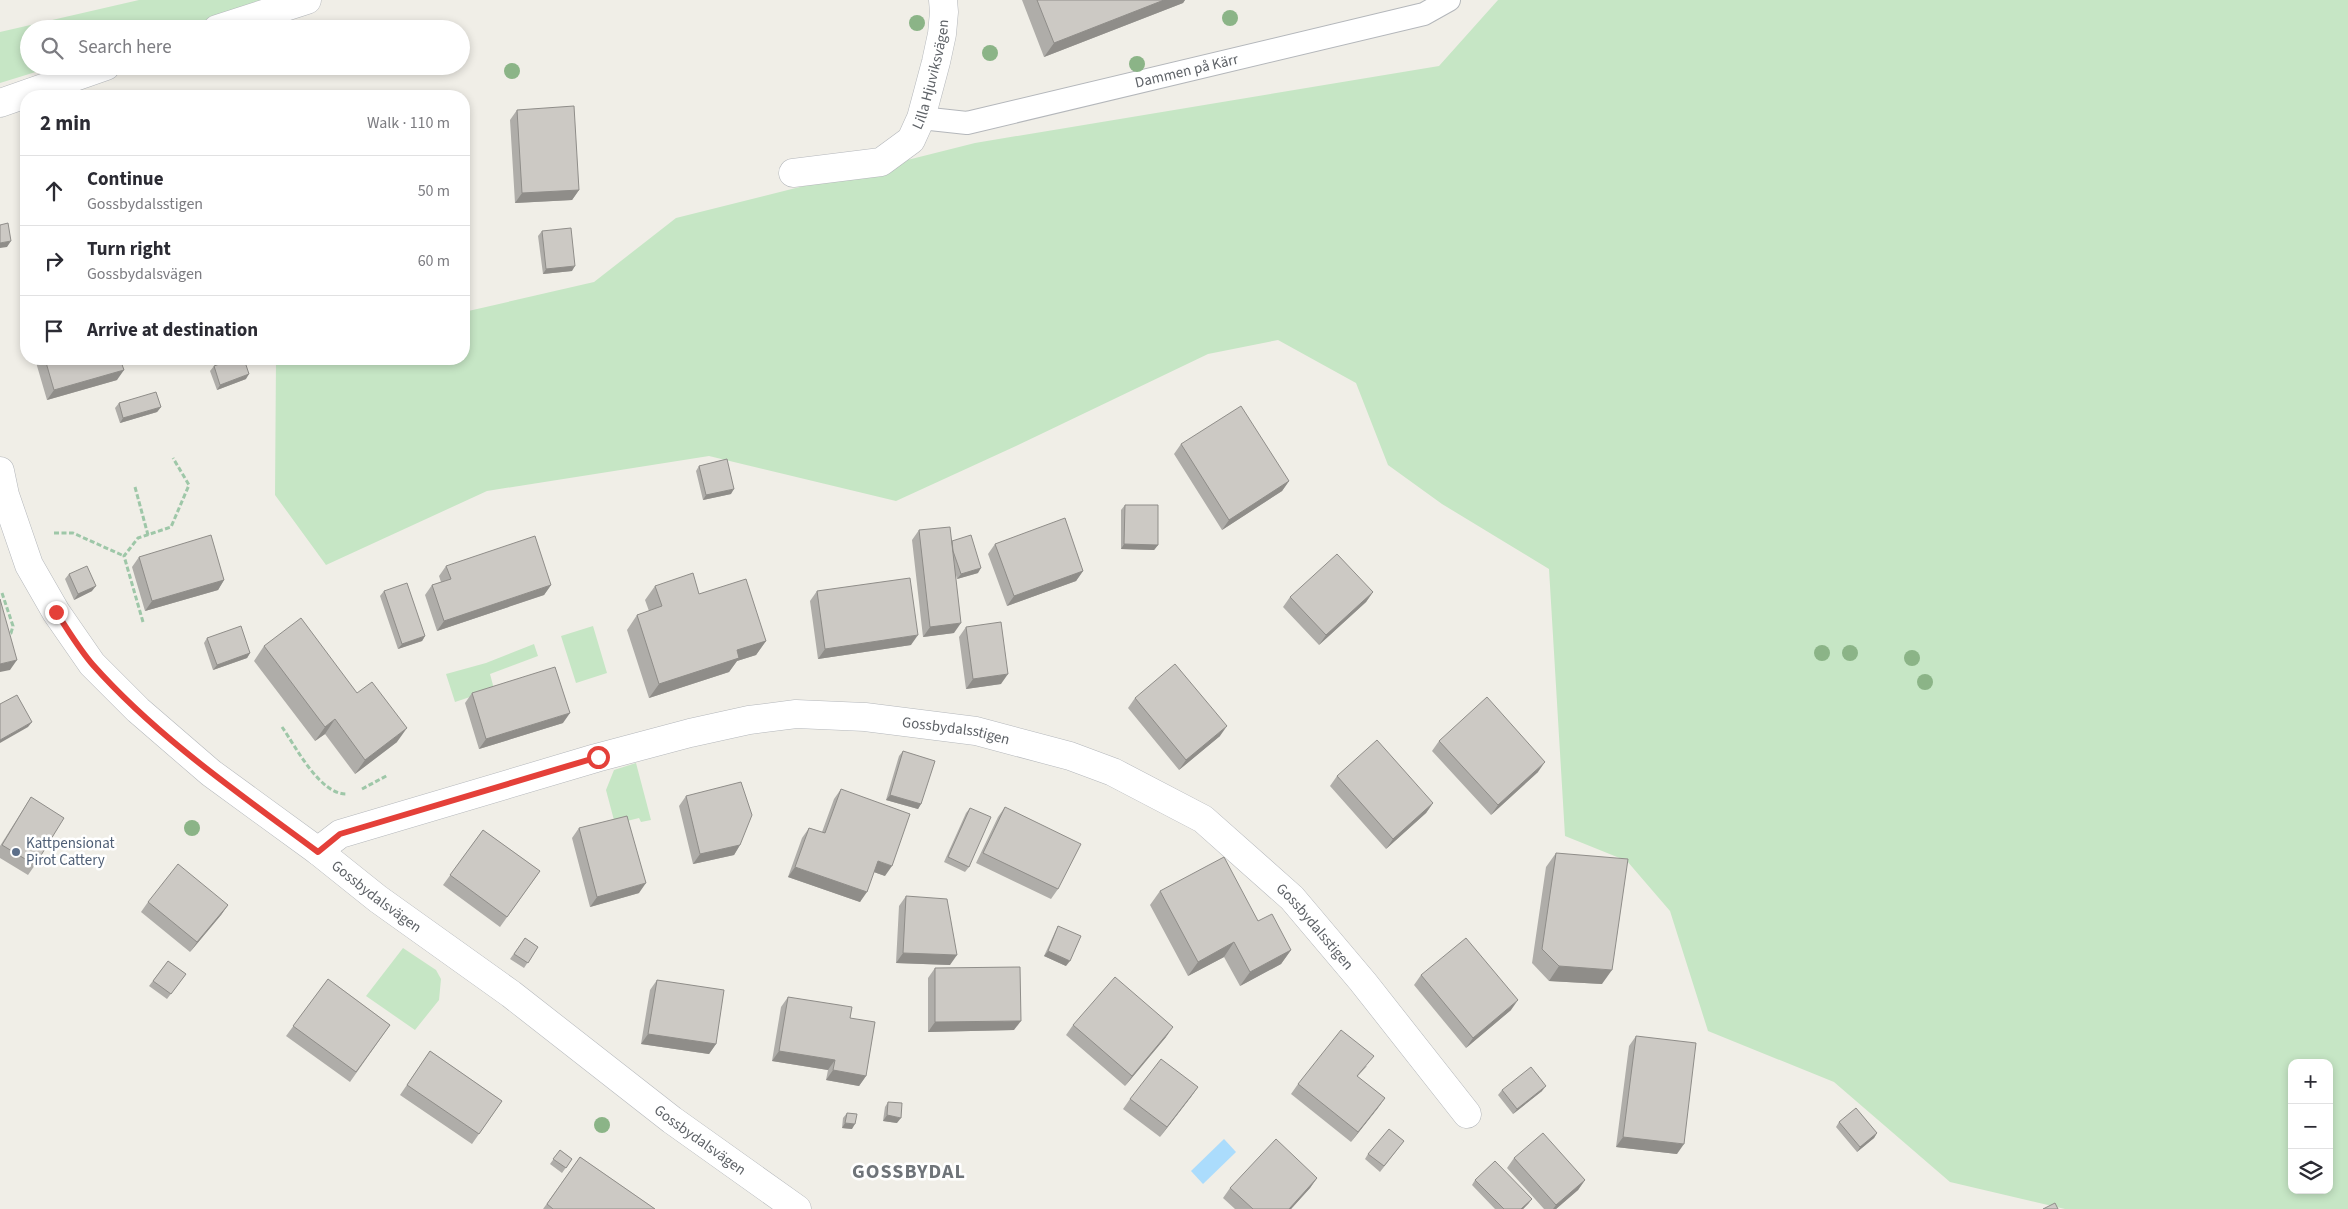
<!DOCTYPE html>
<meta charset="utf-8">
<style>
:root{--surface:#fff;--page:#f7f7f7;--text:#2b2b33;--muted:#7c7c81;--line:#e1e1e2}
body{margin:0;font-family:"Source Sans 3",sans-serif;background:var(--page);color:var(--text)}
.controls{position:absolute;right:15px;bottom:15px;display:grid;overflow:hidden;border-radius:10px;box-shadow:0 2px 8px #0003}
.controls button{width:45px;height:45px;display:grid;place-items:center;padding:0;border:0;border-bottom:1px solid var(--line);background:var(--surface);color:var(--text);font:25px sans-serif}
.stop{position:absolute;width:15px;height:15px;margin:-11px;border:4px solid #e44039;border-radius:50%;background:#fff}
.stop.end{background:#e44039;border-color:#fff;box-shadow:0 1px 5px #0008}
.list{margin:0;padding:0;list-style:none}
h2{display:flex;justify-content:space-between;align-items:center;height:65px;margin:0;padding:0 20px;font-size:21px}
h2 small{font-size:16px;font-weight:400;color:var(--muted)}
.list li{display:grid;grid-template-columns:32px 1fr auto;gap:15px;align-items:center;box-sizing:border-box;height:70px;padding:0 20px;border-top:1px solid var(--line)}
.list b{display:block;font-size:19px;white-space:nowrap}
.list p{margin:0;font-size:16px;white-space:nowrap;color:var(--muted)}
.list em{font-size:16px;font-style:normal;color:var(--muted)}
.icon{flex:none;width:28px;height:28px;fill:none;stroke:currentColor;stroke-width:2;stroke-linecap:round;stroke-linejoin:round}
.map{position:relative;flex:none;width:2348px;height:1209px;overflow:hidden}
.search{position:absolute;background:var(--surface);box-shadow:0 2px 8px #0003;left:20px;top:20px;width:450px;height:55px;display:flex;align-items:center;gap:12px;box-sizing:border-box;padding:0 18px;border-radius:28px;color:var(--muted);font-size:19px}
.panel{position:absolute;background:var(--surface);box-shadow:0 2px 8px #0003;left:20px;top:90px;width:450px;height:275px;border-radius:20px}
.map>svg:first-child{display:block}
.green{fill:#c6e6c5;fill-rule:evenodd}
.water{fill:#abdcfc}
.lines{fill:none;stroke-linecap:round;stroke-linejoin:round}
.lane-casing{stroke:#b4b7bb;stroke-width:24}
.street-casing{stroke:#b4b7bb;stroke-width:29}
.path{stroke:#9ec7a8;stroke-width:3;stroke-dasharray:5 2.5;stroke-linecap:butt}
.lane{stroke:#fff;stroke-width:22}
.street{stroke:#fff;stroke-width:28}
.tree{fill:#8bb487}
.wall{fill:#afada9}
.shaded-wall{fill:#8f8d89}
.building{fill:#ccc9c4;stroke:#8f8d89}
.route{stroke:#e44039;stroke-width:6}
.service-dot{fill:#5c6f8a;stroke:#fff;stroke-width:2}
.labels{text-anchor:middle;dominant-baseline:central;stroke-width:5;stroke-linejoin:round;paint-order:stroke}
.street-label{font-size:15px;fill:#5e6267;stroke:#fff}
.service-label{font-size:15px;fill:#4e5e75;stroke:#fff;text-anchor:start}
.district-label{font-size:20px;font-weight:bold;letter-spacing:1px;fill:#6f7479;stroke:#fff}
</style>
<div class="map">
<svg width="2348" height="1209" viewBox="0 0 2348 1209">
<rect width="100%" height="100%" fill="#f0eee7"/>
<path class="green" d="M139,0H276L186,29H29V66H55L0,83V32Z
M1498,0H2348V1209H2065L1950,1182L1834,1082L1708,1031L1670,911L1627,861L1565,836L1549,569L1442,504L1388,465L1356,383L1278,340L1208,354L1016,446L896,501L709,456L487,491L326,565L275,495L276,359H464V312L594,282L676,218L975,143L1439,66ZM2292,1063H2329V1190H2292Z
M593,626L607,673L576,683L561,636Z
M534,644L538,656L490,674L494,689L455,702L446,674L486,663Z
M636,763L651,820L641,822L639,818L615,824L606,790L614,770Z
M403,948L436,970L441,979L439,1000L415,1030L366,996Z"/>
<path class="water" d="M1224,1139L1236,1152L1203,1184L1191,1171Z"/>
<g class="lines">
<g class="lane-casing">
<g id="lane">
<path id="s1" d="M921,118L967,123L1424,14L1449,0"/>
</g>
</g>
<g class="street-casing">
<g id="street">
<path d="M217,29L307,0"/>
<path d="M0,103L106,66"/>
<path id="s2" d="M793,173L881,162L911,140L921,118L936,62L942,34L944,12L943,0"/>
<path id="s3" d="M0,471L5,495L29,565L56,612L92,664L138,710L211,773L318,851L378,899L511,994L672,1120L797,1209"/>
<path id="s4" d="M318,851L340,834L596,758L690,733L749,720L796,714L865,717L976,731L1070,756L1113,772L1203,819L1292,898L1363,982L1467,1114"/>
</g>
</g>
<path class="path" d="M135,487L148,535
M54,533H73L124,556
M2,593L13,626L11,633L7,634
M143,622L124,556L138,538L171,527L189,485L173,458
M282,727C296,747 320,795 347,794
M362,789L388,775"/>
<use href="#lane" class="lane"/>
<use href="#street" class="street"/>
</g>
<g class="tree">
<circle cx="1230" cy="18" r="8"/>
<circle cx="917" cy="23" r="8"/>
<circle cx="990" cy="53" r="8"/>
<circle cx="1137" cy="64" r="8"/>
<circle cx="512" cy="71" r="8"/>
<circle cx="1822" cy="653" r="8"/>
<circle cx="1850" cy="653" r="8"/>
<circle cx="1912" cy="658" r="8"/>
<circle cx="1925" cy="682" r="8"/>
<circle cx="192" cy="828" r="8"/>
<circle cx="602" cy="1125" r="8"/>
</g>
<path class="wall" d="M1022,0H1185L1183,3L1044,57Z
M517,110L579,190L572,200L515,203L510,120Z
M542,231L572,271L543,274L538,236Z
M35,359H120L117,380L47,400Z
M214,366L246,379L217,390L210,371Z
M119,403L161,407L157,412L120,423L115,408Z
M1181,444L1289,481L1282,491L1222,530L1174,454Z
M699,466L731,494L703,500L696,471Z
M1125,505L1158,545L1154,550L1121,549V510Z
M919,530L952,541L978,573L957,579L956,575L954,633L923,637L912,540Z
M995,544L1083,571L1076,581L1007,606L988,554Z
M139,557L224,580L218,590L145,611L132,567Z
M446,566L551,585L544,595L437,631L425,595L432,585L441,582L439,576Z
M69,574L92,591L74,600L65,579Z
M655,586L699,594L766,641L756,655L737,661L729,672L649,698L627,630L637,615L649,611L645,600Z
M384,591L425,636L422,641L398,649L380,596Z
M817,591L911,645L818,659L810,601Z
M1373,592L1366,602L1319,645L1283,607L1290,597Z
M966,627L1001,684L966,689L959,637Z
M207,638L250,653L247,658L213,670L204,643Z
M264,646L357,693L397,742L355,774L325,734L315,741L254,661Z
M472,693L563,723L479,749L465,703Z
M1135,698L1220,736L1179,770L1128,708Z
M1439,741L1538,772L1491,815L1432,751Z
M903,751L921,804L918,809L886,800L899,756Z
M1337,776L1433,803L1426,813L1386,849L1330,786Z
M841,789L885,876L874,872L860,902L788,877L802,838L809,828L822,832L834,799Z
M686,796L740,845L734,855L693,864L679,806Z
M31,797L35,865L28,875L0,858V846Z
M1005,807L1058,889L1051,899L976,863L998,817Z
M970,808L969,867L965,872L944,862L966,813Z
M579,828L639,893L590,907L572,838Z
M483,830L540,871L500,927L443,885Z
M1556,853L1602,984L1549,981L1532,963L1546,867Z
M1160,891L1258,921L1291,950L1281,964L1240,986L1224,957L1188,976L1150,905Z
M906,896L950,965L896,963L899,906Z
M148,902L228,905L221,915L190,952L141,912Z
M1058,926L1066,966L1044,956L1055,932Z
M525,938L538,947L524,968L510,959Z
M168,961L186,974L167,999L149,986Z
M935,968L1014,1030L928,1032V978Z
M1421,975L1511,1010L1466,1048L1414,985Z
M328,979L390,1025L350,1082L286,1036Z
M657,980L716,1044L709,1054L641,1044L650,990Z
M788,997L850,1018L866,1076L859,1086L826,1080L828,1070L772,1061L781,1007Z
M1073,1025L1166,1037L1125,1086L1066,1035Z
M1636,1036L1677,1154L1616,1147L1629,1046Z
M430,1051L502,1101L472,1144L400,1095Z
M1367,1066L1357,1077L1385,1098L1351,1142L1291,1094L1298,1084Z
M1198,1087L1160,1137L1123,1109L1130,1099Z
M1502,1090L1542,1091L1513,1114L1498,1095Z
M888,1102L897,1123L883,1121L885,1107Z
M847,1113L852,1129L842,1128L843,1118Z
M1839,1122L1877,1133L1874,1138L1857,1152L1836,1127Z
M1404,1141L1380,1172L1365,1159L1368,1154Z
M560,1150L572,1159L562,1173L550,1164Z
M580,1157L655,1209H543Z
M1514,1158L1585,1180L1578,1190L1556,1209H1544L1507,1168Z
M1317,1178L1310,1188L1291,1209H1235L1223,1198L1230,1188Z
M1475,1180L1532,1199L1528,1204L1523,1209H1495L1472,1185Z"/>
<path class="shaded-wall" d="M1164,0H1185L1183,3L1044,57L1054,43Z
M579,190L572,200L515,203L522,193Z
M11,241L7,247L0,248V243Z
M575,266L572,271L543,274L546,269Z
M124,370L117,380L47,400L54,390Z
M249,374L246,379L217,390L220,385Z
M161,407L157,412L120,423L123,418Z
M1289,481L1282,491L1222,530L1229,520Z
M734,489L731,494L703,500L706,495Z
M1124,544L1158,545L1154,550L1121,549Z
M981,568L978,573L957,579L961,574Z
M1083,571L1076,581L1007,606L1014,596Z
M224,580L218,590L145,611L152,601Z
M551,585L544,595L437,631L444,621Z
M96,586L92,591L74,600L78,594Z
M1373,592L1366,602L1319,645L1326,635Z
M961,623L954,633L923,637L930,627Z
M918,635L911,645L818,659L825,649Z
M425,636L422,641L398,649L402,644Z
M766,641L756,655L737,661L729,672L649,698L659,684L737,650Z
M250,653L247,658L213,670L217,665Z
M17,660L10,670L0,672V664Z
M1008,674L1001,684L966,689L973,679Z
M570,713L563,723L479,749L486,739Z
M335,719L325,734L315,741L325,727Z
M32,722L28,727L0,743V740Z
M1227,726L1220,736L1179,770L1186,760Z
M407,728L397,742L355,774L365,760Z
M1545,762L1538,772L1491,815L1498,805Z
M890,795L921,804L918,809L886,800Z
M1433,803L1426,813L1386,849L1393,839Z
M740,845L734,855L693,864L700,854Z
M878,861L892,866L885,876L871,871Z
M795,867L867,892L860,902L788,877Z
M646,883L639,893L590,907L597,897Z
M228,905L221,915L190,952L197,942Z
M1234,942L1224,957L1188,976L1198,962Z
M1291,950L1281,964L1240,986L1250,972Z
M1048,951L1070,961L1066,966L1044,956Z
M903,953L957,955L950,965L896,963Z
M1559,966L1612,970L1602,984L1549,981Z
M1518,1000L1511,1010L1466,1048L1473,1038Z
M1021,1021L1014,1030L928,1032L935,1022Z
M1173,1027L1166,1037L1125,1086L1132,1076Z
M648,1034L716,1044L709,1054L641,1044Z
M779,1051L835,1060L828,1070L772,1061Z
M833,1070L866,1076L859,1086L826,1080Z
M1546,1086L1542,1091L1513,1114L1517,1109Z
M1198,1087L1191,1097L1160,1137L1167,1127Z
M1385,1098L1378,1108L1351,1142L1358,1132Z
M887,1115L901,1118L897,1123L883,1121Z
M845,1123L855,1124L852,1129L842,1128Z
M1877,1133L1874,1138L1857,1152L1860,1147Z
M1623,1137L1684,1144L1677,1154L1616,1147Z
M1317,1178L1310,1188L1291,1209H1289Z
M1585,1180L1578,1190L1556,1209H1553L1556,1205Z
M1532,1199L1528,1204L1523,1209H1521Z"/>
<path class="building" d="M1037,0H1164L1054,43Z
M574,106L579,190L522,193L517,110Z
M8,223L11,241L0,243V225Z
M571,228L575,266L546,269L542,231Z
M45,359H120L124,370L54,390Z
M233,359H244L249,374L220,385L214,366Z
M156,392L161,407L123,418L119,403Z
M1241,406L1289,481L1229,520L1181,444Z
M727,459L734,489L706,495L699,466Z
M1125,505H1158V545L1124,544Z
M1065,518L1083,571L1014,596L995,544Z
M950,527L961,623L930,627L919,530Z
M211,535L224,580L152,601L139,557Z
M971,535L981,568L961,574L953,551L952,541Z
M535,536L551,585L444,621L432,585L451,579L446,566Z
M1337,554L1373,592L1326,635L1290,597Z
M87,566L96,586L78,594L69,574Z
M693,573L699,594L746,579L766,641L737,650L739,658L659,684L637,615L662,606L655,586Z
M910,578L918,635L825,649L817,591Z
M407,583L425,636L402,644L384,591Z
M0,599L17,660L0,664Z
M301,618L357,693L372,682L407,728L365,760L335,719L325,727L264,646Z
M1001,622L1008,674L973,679L966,627Z
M241,626L250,653L217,665L207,638Z
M1175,664L1227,726L1186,760L1135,698Z
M555,667L570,713L486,739L472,693Z
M17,695L32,722L0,740V704Z
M1487,697L1545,762L1498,805L1439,741Z
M1377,740L1433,803L1393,839L1337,776Z
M903,751L935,761L921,804L890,795Z
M741,782L752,815L740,845L700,854L686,796Z
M841,789L910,814L892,866L878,861L867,892L795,867L809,828L825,833Z
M31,797L64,818L35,865L2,845Z
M1005,807L1081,844L1058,889L983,853Z
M970,808L991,817L969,867L948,857Z
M627,816L646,883L597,897L579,828Z
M483,830L540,871L507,917L450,875Z
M1556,853L1628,859L1612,970L1559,966L1542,949Z
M1224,857L1258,921L1272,914L1291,950L1250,972L1234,942L1198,962L1160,891Z
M178,864L228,905L197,942L148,902Z
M906,896L947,899L957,955L903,953Z
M1058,926L1081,936L1070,961L1048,951Z
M525,938L538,947L528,963L514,954Z
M1466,938L1518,1000L1473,1038L1421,975Z
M168,961L186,974L171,994L153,981Z
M1020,967L1021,1021L935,1022V968Z
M1115,977L1173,1027L1132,1076L1073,1025Z
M328,979L390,1025L356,1072L293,1026Z
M657,980L724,990L716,1044L648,1034Z
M788,997L852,1007L850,1018L875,1022L866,1076L833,1070L835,1060L779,1051Z
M1341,1030L1374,1056L1357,1076L1385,1098L1358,1132L1298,1084Z
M1636,1036L1696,1043L1684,1144L1623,1137Z
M430,1051L502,1101L479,1134L407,1085Z
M1161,1059L1198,1087L1167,1127L1130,1099Z
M1531,1067L1546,1086L1517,1109L1502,1090Z
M888,1102L902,1103L901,1118L887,1115Z
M1856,1108L1877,1133L1860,1147L1839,1122Z
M847,1113L857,1114L855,1124L845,1123Z
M1389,1129L1404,1141L1384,1166L1368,1154Z
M1543,1133L1585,1180L1556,1205L1514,1158Z
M1276,1139L1317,1178L1289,1209H1253L1230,1188Z
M560,1150L572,1159L566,1168L553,1159Z
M580,1157L655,1209H553L547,1204Z
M1495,1161L1532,1199L1521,1209H1504L1475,1180Z
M2055,1203L2058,1209H2043Z"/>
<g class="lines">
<path class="route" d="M56,612C68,630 79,649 93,665C158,738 240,794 318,852L340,834L598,757"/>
</g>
<circle class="service-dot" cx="16" cy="852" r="5"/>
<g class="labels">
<g class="street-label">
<text stroke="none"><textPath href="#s1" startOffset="272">Dammen på Kärr</textPath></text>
<text stroke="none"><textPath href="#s2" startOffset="195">Lilla Hjuviksvägen</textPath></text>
<text stroke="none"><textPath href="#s4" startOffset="661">Gossbydalsstigen</textPath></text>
<text stroke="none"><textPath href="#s3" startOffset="584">Gossbydalsvägen</textPath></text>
<text stroke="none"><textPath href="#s4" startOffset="1081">Gossbydalsstigen</textPath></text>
<text stroke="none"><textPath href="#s3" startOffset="989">Gossbydalsvägen</textPath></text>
</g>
<g class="service-label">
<text x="26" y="843">Kattpensionat<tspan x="26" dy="17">Pirot Cattery</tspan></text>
</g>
<g class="district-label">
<text x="909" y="1172">GOSSBYDAL</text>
</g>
</g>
</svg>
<div class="controls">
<button>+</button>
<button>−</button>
<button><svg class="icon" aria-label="layers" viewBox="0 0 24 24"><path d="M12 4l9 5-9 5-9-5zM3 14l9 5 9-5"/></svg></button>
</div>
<div class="stop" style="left:598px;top:757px"></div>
<div class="stop end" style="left:56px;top:612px"></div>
<div class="search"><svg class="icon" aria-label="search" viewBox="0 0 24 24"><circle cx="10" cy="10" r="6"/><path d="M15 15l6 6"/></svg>Search here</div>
<section class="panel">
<h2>2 min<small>Walk · 110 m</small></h2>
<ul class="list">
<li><svg class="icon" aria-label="ahead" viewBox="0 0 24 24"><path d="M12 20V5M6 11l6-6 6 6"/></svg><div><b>Continue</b><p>Gossbydalsstigen</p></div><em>50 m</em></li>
<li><svg class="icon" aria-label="right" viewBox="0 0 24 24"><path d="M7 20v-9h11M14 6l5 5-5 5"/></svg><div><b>Turn right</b><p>Gossbydalsvägen</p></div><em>60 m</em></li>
<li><svg class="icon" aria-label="arrive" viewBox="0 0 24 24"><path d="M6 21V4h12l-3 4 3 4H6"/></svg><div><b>Arrive at destination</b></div></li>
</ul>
</section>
</div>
